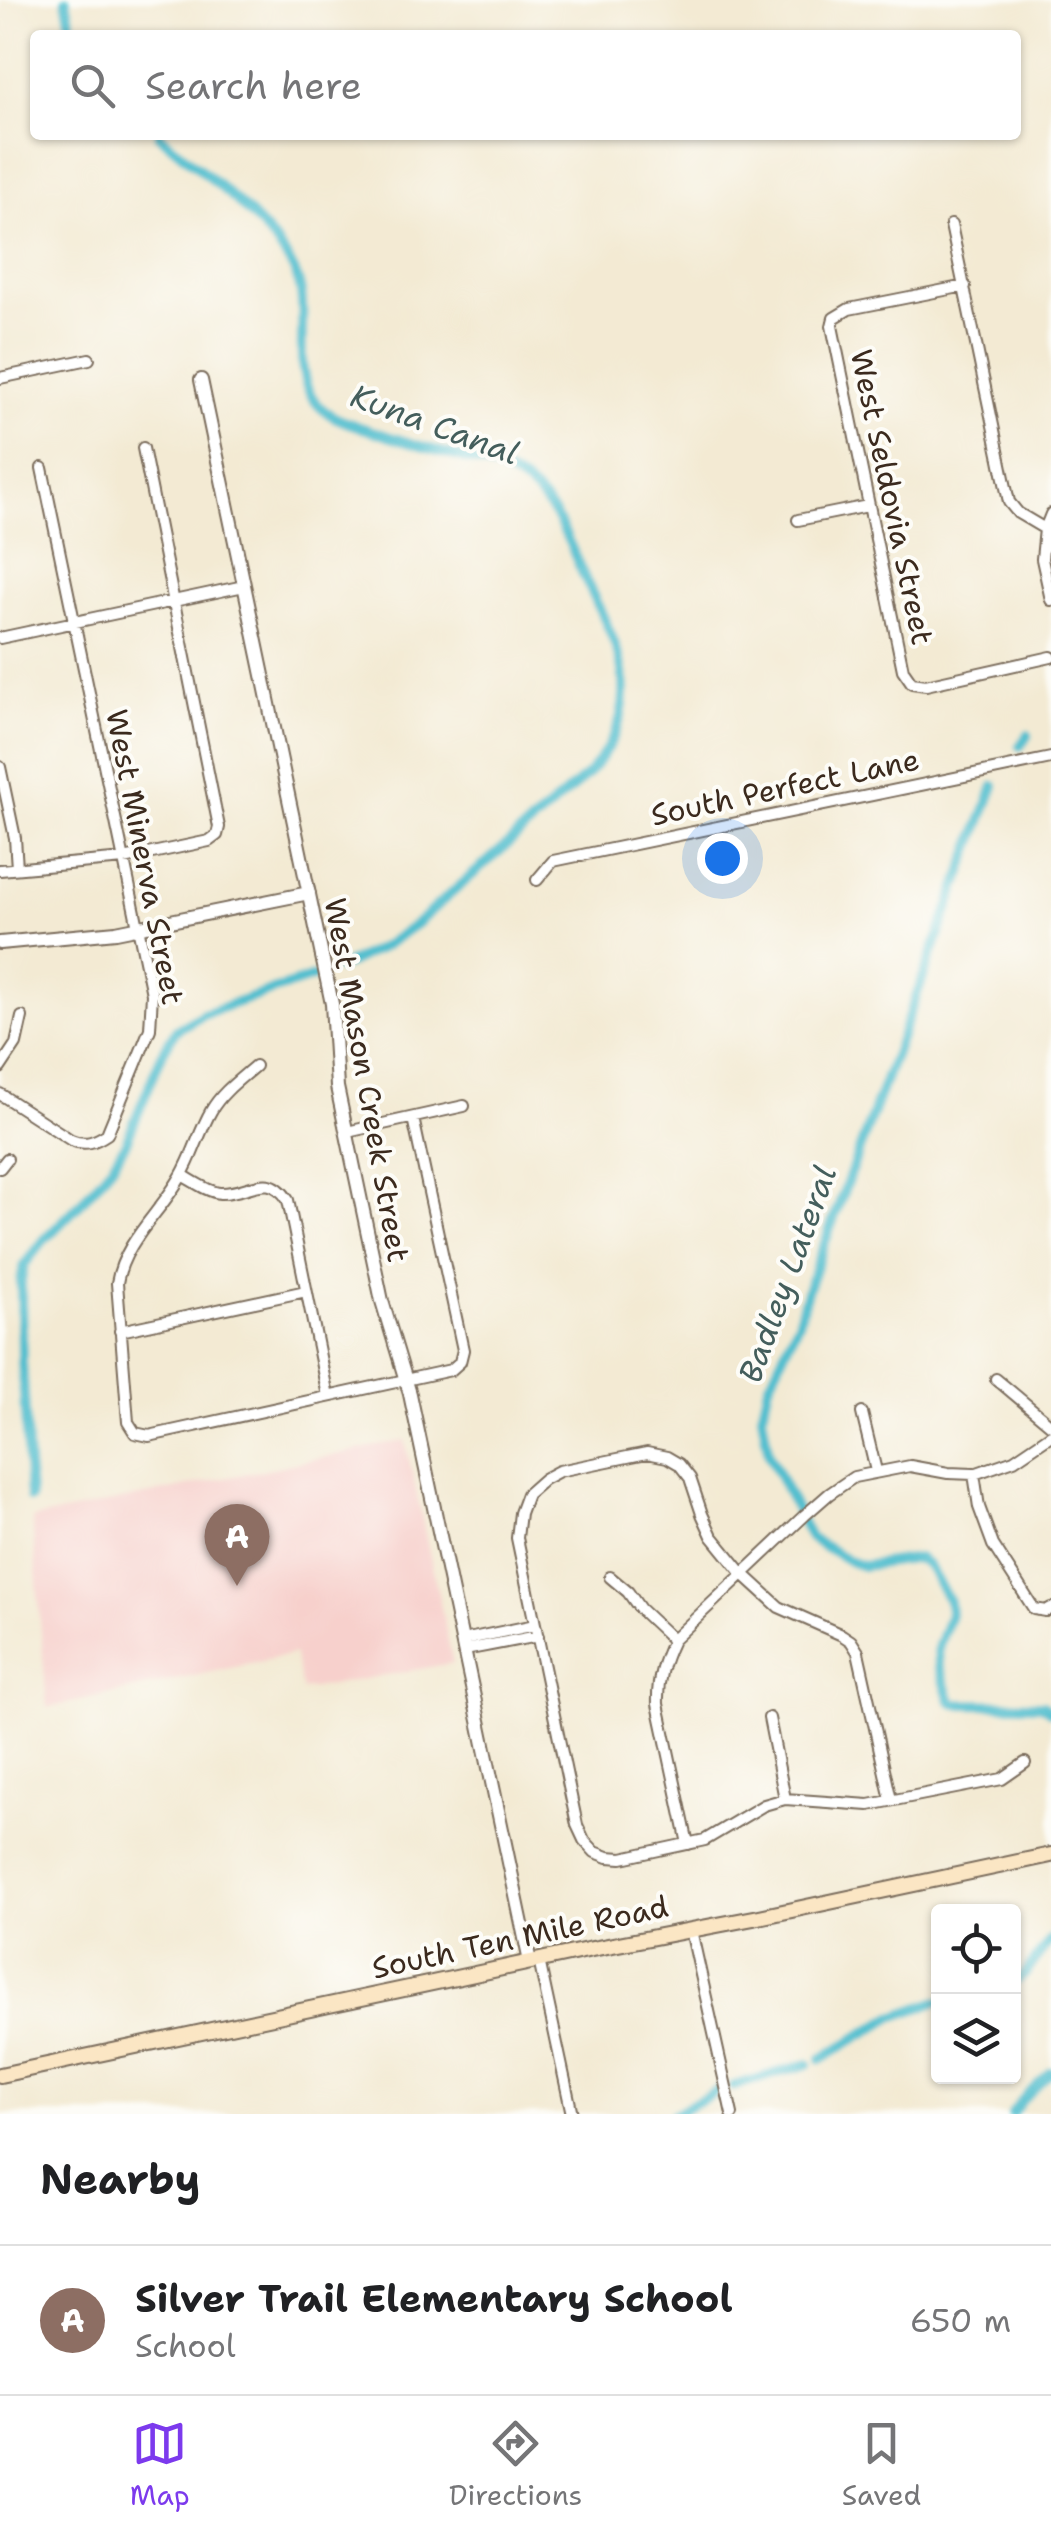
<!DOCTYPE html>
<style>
:root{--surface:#fff;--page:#f2f2f2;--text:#202124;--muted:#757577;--line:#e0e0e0;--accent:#7c3aed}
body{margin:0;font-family:"Shantell Sans",sans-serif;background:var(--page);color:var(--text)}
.controls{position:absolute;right:30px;bottom:30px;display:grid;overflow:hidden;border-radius:10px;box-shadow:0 2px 8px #0004}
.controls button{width:90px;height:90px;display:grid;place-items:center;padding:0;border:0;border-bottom:2px solid var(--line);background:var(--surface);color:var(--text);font:50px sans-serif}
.you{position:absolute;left:722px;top:858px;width:35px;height:35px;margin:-25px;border:8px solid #fff;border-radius:50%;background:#1a73e8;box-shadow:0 0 0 15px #1a73e833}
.badge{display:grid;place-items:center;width:65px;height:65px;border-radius:50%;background:var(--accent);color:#fff;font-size:32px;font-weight:700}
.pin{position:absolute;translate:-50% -82px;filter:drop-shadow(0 2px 5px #0008)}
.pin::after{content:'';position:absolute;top:52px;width:35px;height:30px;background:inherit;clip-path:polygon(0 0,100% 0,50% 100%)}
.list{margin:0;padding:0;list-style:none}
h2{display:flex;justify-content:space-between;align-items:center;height:130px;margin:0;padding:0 40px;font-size:42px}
h2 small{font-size:32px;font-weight:400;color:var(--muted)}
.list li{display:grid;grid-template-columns:65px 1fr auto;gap:30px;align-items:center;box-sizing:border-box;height:150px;padding:0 40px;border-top:2px solid var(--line)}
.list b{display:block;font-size:38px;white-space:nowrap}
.list p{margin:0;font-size:32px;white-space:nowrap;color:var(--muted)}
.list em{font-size:32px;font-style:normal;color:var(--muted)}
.icon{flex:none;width:55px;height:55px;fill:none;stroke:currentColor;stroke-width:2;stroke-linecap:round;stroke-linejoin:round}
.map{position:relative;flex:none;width:1051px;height:2114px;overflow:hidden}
.search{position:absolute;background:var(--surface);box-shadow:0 2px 8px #0004;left:30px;right:30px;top:30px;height:110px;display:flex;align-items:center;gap:25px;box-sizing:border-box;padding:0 35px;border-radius:10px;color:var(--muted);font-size:38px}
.sheet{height:280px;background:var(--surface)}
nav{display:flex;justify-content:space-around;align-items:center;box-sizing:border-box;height:140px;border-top:2px solid var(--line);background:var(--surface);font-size:28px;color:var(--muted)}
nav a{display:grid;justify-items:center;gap:5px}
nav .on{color:var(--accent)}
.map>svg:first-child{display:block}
.built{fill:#f7d0cc}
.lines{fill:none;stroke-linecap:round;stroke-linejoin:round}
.canal{stroke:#54bfcf;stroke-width:10}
.minor-casing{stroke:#7b6d5d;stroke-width:14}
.tertiary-casing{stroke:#7b6d5d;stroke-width:16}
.secondary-casing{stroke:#7b6d5d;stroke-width:18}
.minor{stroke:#fff;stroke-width:10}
.tertiary{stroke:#fff;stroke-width:12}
.secondary{stroke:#fbe6c4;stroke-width:14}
.labels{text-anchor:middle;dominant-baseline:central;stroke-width:8;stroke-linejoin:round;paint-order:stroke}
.street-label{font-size:30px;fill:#3b2a1e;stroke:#fdfcf7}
.water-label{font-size:32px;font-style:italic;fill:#445e5c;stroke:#fdfcf7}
</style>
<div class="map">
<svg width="1051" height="2114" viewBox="0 0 1051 2114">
<rect width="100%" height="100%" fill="#fdfcf7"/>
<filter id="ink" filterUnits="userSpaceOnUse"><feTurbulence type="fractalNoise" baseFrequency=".01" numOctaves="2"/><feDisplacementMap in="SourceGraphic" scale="20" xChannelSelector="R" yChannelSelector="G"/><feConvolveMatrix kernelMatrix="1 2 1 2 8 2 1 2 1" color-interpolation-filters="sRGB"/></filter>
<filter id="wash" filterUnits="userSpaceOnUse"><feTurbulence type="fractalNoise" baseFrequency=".0048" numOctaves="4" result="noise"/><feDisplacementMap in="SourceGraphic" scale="40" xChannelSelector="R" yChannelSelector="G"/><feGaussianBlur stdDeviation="2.25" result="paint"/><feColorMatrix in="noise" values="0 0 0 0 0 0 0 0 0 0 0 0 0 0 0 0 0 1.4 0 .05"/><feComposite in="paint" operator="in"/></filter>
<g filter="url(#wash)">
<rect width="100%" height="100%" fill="#f3ead3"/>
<path class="built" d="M405,1440L453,1663L302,1690L294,1654L47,1708L32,1519Z"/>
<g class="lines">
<path class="canal" d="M66,0L73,35
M159,135C199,169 284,233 299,283C309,319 291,372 315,401C326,416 343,421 360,427C394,439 428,448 462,458C482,464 502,468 519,479C532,487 543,499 552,511C565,529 573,552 582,572C599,610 625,651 624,694C623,725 608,752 587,775L416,924L384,946L339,968
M1020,746L1028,735
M994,786L808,1288L798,1322L769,1385L762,1415L769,1455L810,1538L851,1562L863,1566L918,1558L927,1564L949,1601L950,1614L938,1648L939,1666L951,1701L956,1704L1043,1705L1051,1712
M30,1498L22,1361L21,1281L24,1265L44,1240L78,1206L112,1166L126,1142L163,1052L176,1030L203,1014L313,977
M1014,1982L1024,1975L1051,1939
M821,2059L890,2018L938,2001
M733,2086L808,2064
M674,2114L719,2090
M1012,2114L1022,2100L1051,2072"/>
</g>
</g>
<g filter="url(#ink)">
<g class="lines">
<g class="minor-casing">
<path id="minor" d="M951,225L1009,502L1018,513L1045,529L1042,559L1051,600
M965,286L849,309L834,318L832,326L903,670L912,683L926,685L1051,657
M0,378L89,359
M1051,514L1045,529L1051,527
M798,520L868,506
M0,638L244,586
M0,767L15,838L17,868
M0,870L124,859L209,841L217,835L219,827L143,448
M537,880L553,861L1051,758
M255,1066C239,1080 221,1093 211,1111C199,1132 193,1156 181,1176C161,1212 124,1241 117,1283L128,1422L135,1433L149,1436L451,1370L460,1362L463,1350L413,1118
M0,1068L16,1044L22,1017
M0,1094L71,1140C85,1146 95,1142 107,1134L150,1029L152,994L42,468
M347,1132L464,1106
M0,1168L7,1159
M182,1175C193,1181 208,1192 220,1193C249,1194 268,1169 288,1200L328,1396
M120,1331L306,1291
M996,1379L1051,1425
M862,1413L876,1471
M974,1474L979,1507L993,1545L1034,1609L1046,1611L1051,1608
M610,1577L628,1592L640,1609L673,1640
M463,1640L535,1625
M465,1650L538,1636
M769,1718L785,1799
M891,1800L858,1652L851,1641L842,1635L779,1607L743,1574L712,1536L702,1514L690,1478L679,1464L667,1457L647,1453L559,1471L544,1479L527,1494L520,1513L517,1538L577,1825L584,1840L595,1852L608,1857L622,1858L705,1840L764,1805L785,1799L869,1805L1002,1779L1025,1763
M688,1844L658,1704C657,1680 663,1661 673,1640L805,1515L829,1494L854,1477L910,1466L948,1473L974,1474L1014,1460L1051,1435
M691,1930L732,2114
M539,1960L572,2114"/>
</g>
<g class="tertiary-casing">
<path id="tertiary" d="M201,380L332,1004L337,1087L382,1301L410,1394L530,1962
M0,943L116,932L309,893"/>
</g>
<g class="secondary-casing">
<path id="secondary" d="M0,2075L592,1949L759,1917L1051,1855"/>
</g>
<use href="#minor" class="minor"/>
<use href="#tertiary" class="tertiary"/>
<use href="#secondary" class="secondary"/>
</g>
</g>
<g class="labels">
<g class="street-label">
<text transform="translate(892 497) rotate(78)">West Seldovia Street</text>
<text transform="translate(785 787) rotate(-12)">South Perfect Lane</text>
<text transform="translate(145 857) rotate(79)">West Minerva Street</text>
<text transform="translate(367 1080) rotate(80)">West Mason Creek Street</text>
<text transform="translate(520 1937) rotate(-12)">South Ten Mile Road</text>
</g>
<g class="water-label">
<text transform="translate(435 424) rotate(20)">Kuna Canal</text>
<text transform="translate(787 1274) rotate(-70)">Badley Lateral</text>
</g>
</g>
</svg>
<div class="controls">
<button><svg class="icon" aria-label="locate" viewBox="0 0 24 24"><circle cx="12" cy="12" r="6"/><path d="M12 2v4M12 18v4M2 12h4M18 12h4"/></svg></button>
<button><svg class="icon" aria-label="layers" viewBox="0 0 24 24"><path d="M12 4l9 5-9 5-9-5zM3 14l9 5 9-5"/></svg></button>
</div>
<div class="you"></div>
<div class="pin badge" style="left:237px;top:1586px;background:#8d6e63">A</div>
<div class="search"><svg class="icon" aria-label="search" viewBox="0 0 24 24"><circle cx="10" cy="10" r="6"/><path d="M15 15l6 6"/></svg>Search here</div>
</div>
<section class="sheet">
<h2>Nearby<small></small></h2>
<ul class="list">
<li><span class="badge" style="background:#8d6e63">A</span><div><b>Silver Trail Elementary School</b><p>School</p></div><em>650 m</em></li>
</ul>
</section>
<nav>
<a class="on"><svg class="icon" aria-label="map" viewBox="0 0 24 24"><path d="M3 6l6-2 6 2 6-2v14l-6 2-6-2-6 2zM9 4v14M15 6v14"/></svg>Map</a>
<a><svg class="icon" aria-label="directions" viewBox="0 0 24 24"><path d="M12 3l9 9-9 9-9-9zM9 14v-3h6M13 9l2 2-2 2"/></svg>Directions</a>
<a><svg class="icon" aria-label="saved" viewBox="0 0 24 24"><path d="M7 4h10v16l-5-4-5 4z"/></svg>Saved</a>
</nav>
